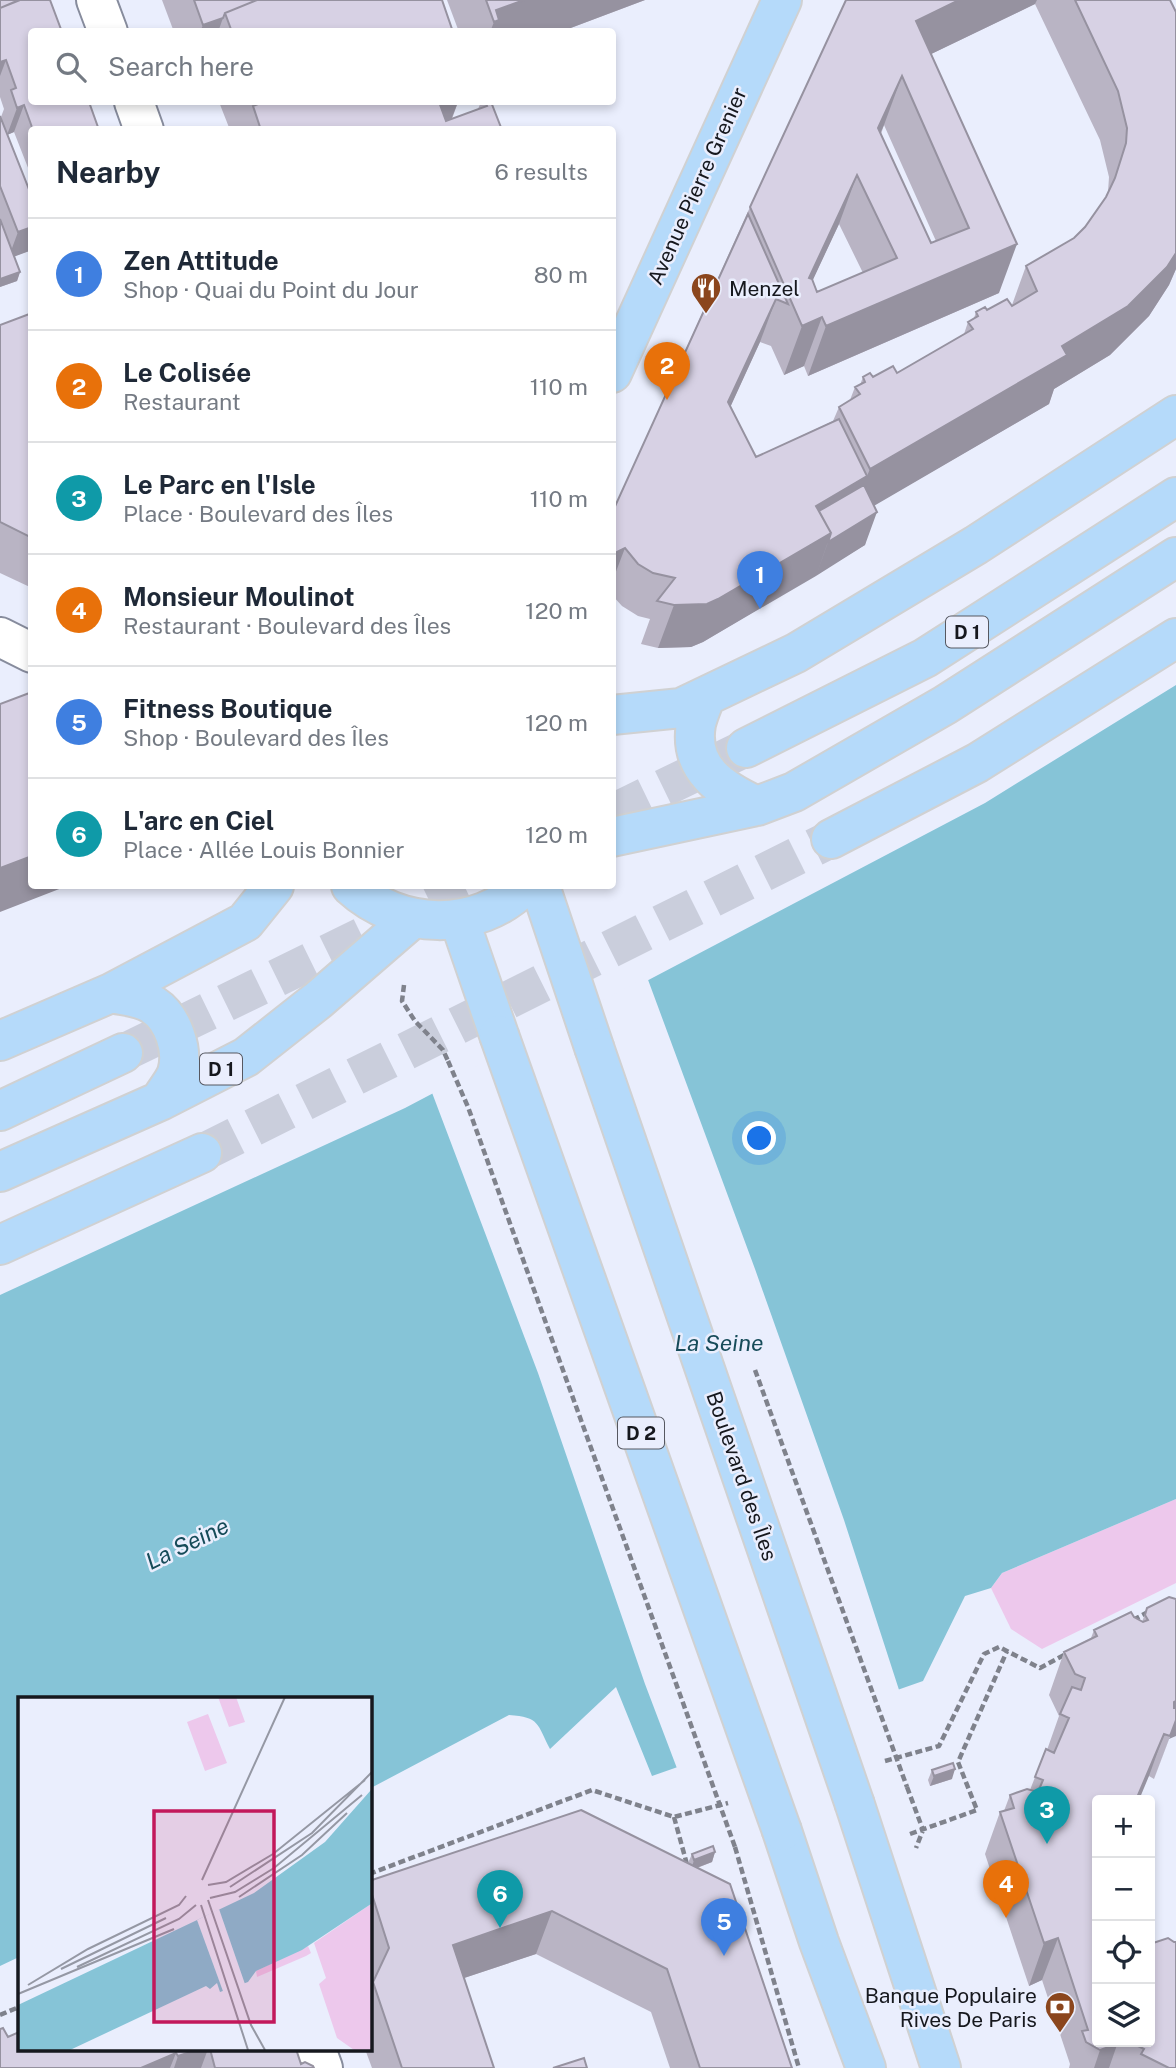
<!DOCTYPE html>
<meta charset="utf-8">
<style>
:root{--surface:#fff;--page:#f6f6f7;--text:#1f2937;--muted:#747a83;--line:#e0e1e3;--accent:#2563eb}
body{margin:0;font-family:"Public Sans",sans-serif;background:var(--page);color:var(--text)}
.controls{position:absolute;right:21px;bottom:21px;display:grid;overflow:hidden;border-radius:7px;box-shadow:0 4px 10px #0003}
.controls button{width:63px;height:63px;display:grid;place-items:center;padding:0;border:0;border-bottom:2px solid var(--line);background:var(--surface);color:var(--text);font:35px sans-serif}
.you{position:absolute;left:760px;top:1139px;width:24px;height:24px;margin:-18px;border:5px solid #fff;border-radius:50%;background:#1a73e8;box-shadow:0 0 0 10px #1a73e833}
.badge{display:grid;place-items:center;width:46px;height:46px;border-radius:50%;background:var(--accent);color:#fff;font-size:23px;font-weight:700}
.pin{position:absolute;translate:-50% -58px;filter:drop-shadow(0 2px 4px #0008)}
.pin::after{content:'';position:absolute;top:37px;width:24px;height:21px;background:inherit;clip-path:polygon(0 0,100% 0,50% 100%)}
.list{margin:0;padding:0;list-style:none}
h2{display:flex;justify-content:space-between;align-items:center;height:91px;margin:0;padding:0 28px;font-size:30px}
h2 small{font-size:23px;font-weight:400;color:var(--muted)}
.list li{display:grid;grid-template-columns:46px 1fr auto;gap:21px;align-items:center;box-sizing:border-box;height:112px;padding:0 28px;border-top:2px solid var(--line)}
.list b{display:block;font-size:26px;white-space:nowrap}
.list p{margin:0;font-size:23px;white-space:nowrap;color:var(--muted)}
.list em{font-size:23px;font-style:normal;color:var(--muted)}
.icon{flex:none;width:38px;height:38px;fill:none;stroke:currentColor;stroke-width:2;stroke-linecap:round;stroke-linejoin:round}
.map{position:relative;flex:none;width:1176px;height:2068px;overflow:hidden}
.search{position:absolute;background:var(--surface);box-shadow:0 4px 10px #0003;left:28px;top:28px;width:588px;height:77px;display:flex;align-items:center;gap:18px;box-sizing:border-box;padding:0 24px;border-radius:7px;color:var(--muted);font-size:26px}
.panel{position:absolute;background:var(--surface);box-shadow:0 4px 10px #0003;left:28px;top:126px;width:588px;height:763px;border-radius:7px}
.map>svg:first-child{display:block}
.green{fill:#edc8ec}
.water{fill:#86c4d7}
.pier{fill:#eaeefd}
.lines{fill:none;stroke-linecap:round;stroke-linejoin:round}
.major-tunnel{stroke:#cacedc;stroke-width:38;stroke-dasharray:38 19;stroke-linecap:butt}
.minor-casing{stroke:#878c9d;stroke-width:42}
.major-casing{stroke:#d0d1d2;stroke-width:42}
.path{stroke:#7f828c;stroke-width:4.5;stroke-dasharray:7 3.5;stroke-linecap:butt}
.minor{stroke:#fff;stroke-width:38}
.major{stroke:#b5dafa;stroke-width:38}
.major-bridge-casing{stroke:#d0d1d2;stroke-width:42;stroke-linecap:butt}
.path-bridge{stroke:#7f828c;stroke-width:4.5;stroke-dasharray:7 3.5;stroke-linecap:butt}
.major-bridge{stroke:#b5dafa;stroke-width:38}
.wall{fill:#b9b4c4;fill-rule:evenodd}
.shaded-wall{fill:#9692a0}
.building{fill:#d7d1e4;stroke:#9692a0;stroke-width:2;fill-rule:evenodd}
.labels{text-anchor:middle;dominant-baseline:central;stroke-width:5;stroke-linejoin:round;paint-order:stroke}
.shield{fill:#eaeefd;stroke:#565861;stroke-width:2}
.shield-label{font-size:19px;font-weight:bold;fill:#16181e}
.street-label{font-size:21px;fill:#16181e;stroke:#eaeefd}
.poi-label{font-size:21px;fill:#16181e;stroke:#eaeefd;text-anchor:start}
.water-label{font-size:23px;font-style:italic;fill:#164b59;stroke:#eaeefd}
.inset-road{fill:none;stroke:#9598a4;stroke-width:2}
.view{fill:#c2185b;fill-opacity:0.15;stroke:#c2185b;stroke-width:3.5}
.inset-edge{fill:none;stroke:#16181e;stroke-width:3.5}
</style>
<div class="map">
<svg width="1176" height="2068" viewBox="0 0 1176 2068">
<rect width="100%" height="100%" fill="#eaeefd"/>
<path class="green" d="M1176,1499V1583L1042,1649L1011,1629L991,1588L1002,1573Z"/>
<path class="water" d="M1176,685V1499L1002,1573L991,1588L965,1596L923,1681L652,1776L616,1687L550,1749C537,1724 540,1717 509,1715L369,1789V1699H19V1957L0,1966V1295L405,1108L985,803Z"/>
<path class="pier" d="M647,977L755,1269L844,1520L900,1693L678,1771L645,1684L538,1373L431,1090Z"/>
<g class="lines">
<path class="major-tunnel" d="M612,813L746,748
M123,1053L465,886
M202,1153L831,839"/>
<g class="minor-casing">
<path id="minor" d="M96,0L108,32
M134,102L144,130
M0,637L32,653
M316,2049L323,2068"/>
</g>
<g class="major-casing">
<path id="major" d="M612,373L782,0
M705,698C702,706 698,715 696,724C688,769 722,790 757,806
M612,715L681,708L796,653L976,545L1176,415
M746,748L925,658L1176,497
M612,837L757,806L794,792L945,705L1176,557
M831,839L977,763L1176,638
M351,886C399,930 477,933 524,886
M540,886L594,1047
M459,919L499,1035
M111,993C124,996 142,997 153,1005C173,1018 184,1050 177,1073C174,1082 165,1092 160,1101
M0,1041L111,993L245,922L274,886
M0,1111L123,1053
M0,1172L160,1101L246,1057L317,1001L413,918
M0,1245L202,1153
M855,1805L941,2068
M782,1831L819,1942L866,2068"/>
</g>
<path class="path" d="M404,985L402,1001L415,1021L443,1050L448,1061
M1133,1620L1150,1611
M885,1761L939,1746L984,1654L999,1647L1040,1668L1066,1654
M907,1787L923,1830L916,1848
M674,1817L688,1868
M910,1834L977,1810L958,1762L1007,1651
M735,1847L799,2068
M369,1874L592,1790L674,1817L728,1803
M0,2015L19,2007"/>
<use href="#minor" class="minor"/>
<use href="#major" class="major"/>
<g class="major-bridge-casing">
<path id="major-bridge" d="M499,1035L782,1831
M594,1047L855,1805"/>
</g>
<path class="path-bridge" d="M448,1061L468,1107L735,1847
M755,1370L907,1787"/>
<use href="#major-bridge" class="major-bridge"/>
</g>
<path class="wall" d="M0,0L99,130H32V178L14,132L7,135L1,117L4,109L0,97Z
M162,0H442L453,32H174Z
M447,0H645L560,32H459Z
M846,0H1170L1176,12V269L1169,285L1149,316L1110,355L1054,389L1049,404L874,505L865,545L703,642L691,647L658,648L641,644L650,619L638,616L622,606L612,595V513L750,207ZM1035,4L1100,140L1109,177L1108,192L1106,197L1085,227L1074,238L1026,266L1012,305L976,312L974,318L968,322L964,334L897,373L873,377H863L860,385L855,387L850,400L839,407L833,421L756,457L730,407L760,342L771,346L784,375L804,366L808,376L999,293L931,54ZM884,125L936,241L931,243L881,134ZM839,224L863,273L817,292L812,281Z
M219,102H458L452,119L478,109L481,102H491L502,130H230Z
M0,116L32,250L14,256L20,272L17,281L0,287Z
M32,313V588L0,573V325Z
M1176,1599L1169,1739L1154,1779L1149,1776L1097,1800V2042H1150L1176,2068H1069L1070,2064L1042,1980L1029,1986L985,1854L1000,1812L1004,1811L1010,1795L1030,1790L1046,1749L1047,1750L1059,1716L1049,1695L1064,1652L1091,1638L1094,1630L1134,1617L1142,1622L1147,1608Z
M932,1770L952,1779L930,1786L928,1780Z
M715,1852L712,1862L697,1868L792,2068H670L651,2012L536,1954L464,1978L494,2068H372L365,2049H369V1991L372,1985L369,1978V1881L688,1863L692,1854Z
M8,2037L19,2049H296L301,2064L314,2068H0Z"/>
<path class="shaded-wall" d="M524,0H645L560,32H490L494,22L496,10Z
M959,0H1037L1035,4L898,70L916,21Z
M223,18L218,32H200L203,25Z
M6,60L0,76V62Z
M902,76L884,125L860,177L878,128Z
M428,102H458L449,125Z
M24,105L14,132L7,135L17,108Z
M857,175L839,224L797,314L809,278Z
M32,227V250L8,259L18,232Z
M1017,244L999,293L808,376L826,326Z
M1176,253V269L1169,285L1149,316L1110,355L1054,389L1049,404L824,535L816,506L867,476L870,469L1062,346Z
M20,272L17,281L0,287V279Z
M776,299L760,342L713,445L728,402Z
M822,317L804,366L784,375L802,326Z
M877,512L865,545L816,576L828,542Z
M831,533L816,576L703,642L691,647L658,648L674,605Z
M625,548L612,582L613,554Z
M32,856V886H67L0,912V868Z
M1176,1701V1736L1169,1739L1154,1779L1170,1736L1164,1734L1149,1776L1139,1800H1136L1174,1702Z
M955,1769L952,1779L930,1786L934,1776Z
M715,1852L712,1862L691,1870L694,1860Z
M552,1911L536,1954L437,1987L453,1945Z
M1058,1938L1042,1980L1029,1986L1044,1943Z
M1109,2042H1118L1109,2068H1094L1100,2050Z
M200,2049H208L201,2068H174L178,2056Z
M176,2053L170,2068H141Z"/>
<path class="building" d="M0,0H19L0,8Z
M20,0H50L62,32H32V102H89L99,130H33L24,105L17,108L11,90L16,88L6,60L0,62V8Z
M194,0H257L225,13L223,18L203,25Z
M257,0H442L453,32H232L225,13Z
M486,0H524L496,10L499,20L494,22Z
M846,0H959L916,21L1017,244L826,326L822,317L802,326L750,207ZM902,76L969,228L931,243L878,128ZM857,175L897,258L817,292L812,279L809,278Z
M1075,0H1170L1176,12V253L1167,267L1128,306L1062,346L1067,355L870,469L839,407L860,394L855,387L865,382L863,377L870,373L873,377L893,366L897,373L973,329L968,322L978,316L976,312L985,307L987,310L1007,299L1012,306L1037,291L1026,266L1074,238L1085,227L1106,197L1115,178L1126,143L1127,128L1118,91Z
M258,102H439L446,121L487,106L485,102H491L502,130H261L253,106L258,104Z
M0,116L32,197V227L18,232L0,186Z
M748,214L788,304L776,299L728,402L756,457L839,419L867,476L816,506L831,533L718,599L707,604L674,605L657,601L675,578L653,573L638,564L625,548L613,554L612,513Z
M0,219L20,272L0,279Z
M32,313V538L0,522V325Z
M864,485L877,512L828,542L831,533L819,511Z
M32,692V856L0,868V704Z
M1169,1597L1176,1599V1701L1174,1702V1708H1176V1720L1170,1736L1164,1734L1136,1800H1097V2042H1111L1112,2046L1100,2050L1086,2042L1082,2031L1088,2030L1058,1938L1044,1943L1000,1812L1014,1808L1010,1795L1027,1789L1038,1792L1043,1780L1035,1777L1046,1749L1054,1753L1069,1718L1060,1714L1072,1687L1081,1690L1085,1678L1075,1674L1064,1652L1097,1636L1094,1630L1131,1612L1134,1617L1143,1622L1148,1620L1145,1615L1147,1608Z
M953,1763L955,1769L934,1776L932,1770Z
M581,1810L730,1884L792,2068H700L667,1969L552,1911L453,1945L494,2068H402L373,1982L389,1948L369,1885V1881Z
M713,1846L715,1852L694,1860L692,1854Z
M1168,1938L1174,1942H1176V2068H1169L1141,2054L1144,2049L1130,2042H1150V1944Z
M3,2028L8,2037L19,2032V2049H200L178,2056L176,2053L141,2068H0V2029Z
M210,2049H296L301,2064L305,2062L313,2066L314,2068H215Z
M584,2058L587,2068H553Z"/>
<defs>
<g id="restaurant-pin" transform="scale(1.575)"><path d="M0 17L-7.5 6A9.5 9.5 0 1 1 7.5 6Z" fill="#8b461d" stroke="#eaeefd"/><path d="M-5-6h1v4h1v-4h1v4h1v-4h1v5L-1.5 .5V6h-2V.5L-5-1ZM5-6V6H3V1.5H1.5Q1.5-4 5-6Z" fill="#fff"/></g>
<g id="bank-pin" transform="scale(1.575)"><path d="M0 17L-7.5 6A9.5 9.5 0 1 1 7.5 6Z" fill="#8b461d" stroke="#eaeefd"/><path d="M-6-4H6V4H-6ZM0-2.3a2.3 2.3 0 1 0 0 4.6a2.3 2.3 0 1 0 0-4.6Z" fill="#fff"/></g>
</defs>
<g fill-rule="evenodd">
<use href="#restaurant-pin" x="706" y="288"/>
<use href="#bank-pin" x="1060" y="2007"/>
</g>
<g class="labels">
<g class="shield">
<rect x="946" y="616.5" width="42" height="31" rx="5"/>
<rect x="200" y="1053.5" width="42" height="31" rx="5"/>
<rect x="618" y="1417.5" width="46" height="31" rx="5"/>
</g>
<g class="shield-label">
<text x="967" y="632">D 1</text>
<text x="221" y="1069">D 1</text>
<text x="641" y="1433">D 2</text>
</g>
<g class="street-label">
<text transform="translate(697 186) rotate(-66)">Avenue Pierre Grenier</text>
<text transform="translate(742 1476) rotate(71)">Boulevard des Îles</text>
</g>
<g class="poi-label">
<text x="729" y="288">Menzel</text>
<text x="1037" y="1995" text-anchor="end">Banque Populaire<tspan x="1037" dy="24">Rives De Paris</tspan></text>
</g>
<g class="water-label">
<text x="719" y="1342">La Seine</text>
<text transform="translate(187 1543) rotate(-26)">La Seine</text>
</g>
</g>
<g transform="translate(18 1697)">
<rect width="354" height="354" fill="#eaeefd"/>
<path d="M200,0H218L227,25L211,30ZM190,17L209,66L187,74L169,25ZM353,207V353H336L319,341L301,287L308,281L296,246ZM290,249L293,256L288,259L239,280L238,274Z" fill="#edc8ec"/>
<path d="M353,93V207L284,253L238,274L230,285L202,295L199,286L192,292L188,289L52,353H0V308L236,196L307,145Z" fill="#86c4d7"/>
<path d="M201,212L228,290L206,297L179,223Z" fill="#eaeefd"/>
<path class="inset-road" d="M184,183L267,0M190,188L208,185L255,157L347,83M212,190L294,136L354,75M221,200L284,158L329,116M192,201L217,195L256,171L344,98M190,203L233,328L247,353M183,208L230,353M59,270L161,222L178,208M43,272L148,221M10,288L70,252L161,208L168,199M0,297L156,232"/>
<path class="view" d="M136,114H256V325H136Z"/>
<rect width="354" height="354" class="inset-edge"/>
</g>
</svg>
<div class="controls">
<button>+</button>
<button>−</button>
<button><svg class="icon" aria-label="locate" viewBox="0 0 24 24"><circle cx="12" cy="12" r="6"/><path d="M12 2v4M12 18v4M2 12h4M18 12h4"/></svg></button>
<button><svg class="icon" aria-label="layers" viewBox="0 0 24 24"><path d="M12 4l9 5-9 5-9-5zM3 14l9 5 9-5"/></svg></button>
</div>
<div class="you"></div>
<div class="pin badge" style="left:760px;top:609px;background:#3f7fe0">1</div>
<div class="pin badge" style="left:667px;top:400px;background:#e8710a">2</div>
<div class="pin badge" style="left:1047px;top:1844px;background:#0f9aa8">3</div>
<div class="pin badge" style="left:1006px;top:1918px;background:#e8710a">4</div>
<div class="pin badge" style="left:724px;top:1956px;background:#3f7fe0">5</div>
<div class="pin badge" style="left:500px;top:1928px;background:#0f9aa8">6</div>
<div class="search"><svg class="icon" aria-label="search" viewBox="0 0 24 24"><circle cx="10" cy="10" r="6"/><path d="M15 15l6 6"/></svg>Search here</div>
<section class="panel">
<h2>Nearby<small>6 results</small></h2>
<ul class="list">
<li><span class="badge" style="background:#3f7fe0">1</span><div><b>Zen Attitude</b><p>Shop · Quai du Point du Jour</p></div><em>80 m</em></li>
<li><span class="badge" style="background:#e8710a">2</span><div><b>Le Colisée</b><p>Restaurant</p></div><em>110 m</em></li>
<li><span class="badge" style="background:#0f9aa8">3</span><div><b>Le Parc en l'Isle</b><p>Place · Boulevard des Îles</p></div><em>110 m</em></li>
<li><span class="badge" style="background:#e8710a">4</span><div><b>Monsieur Moulinot</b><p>Restaurant · Boulevard des Îles</p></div><em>120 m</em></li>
<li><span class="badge" style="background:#3f7fe0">5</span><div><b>Fitness Boutique</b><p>Shop · Boulevard des Îles</p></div><em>120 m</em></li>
<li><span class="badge" style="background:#0f9aa8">6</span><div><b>L'arc en Ciel</b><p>Place · Allée Louis Bonnier</p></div><em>120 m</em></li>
</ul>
</section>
</div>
